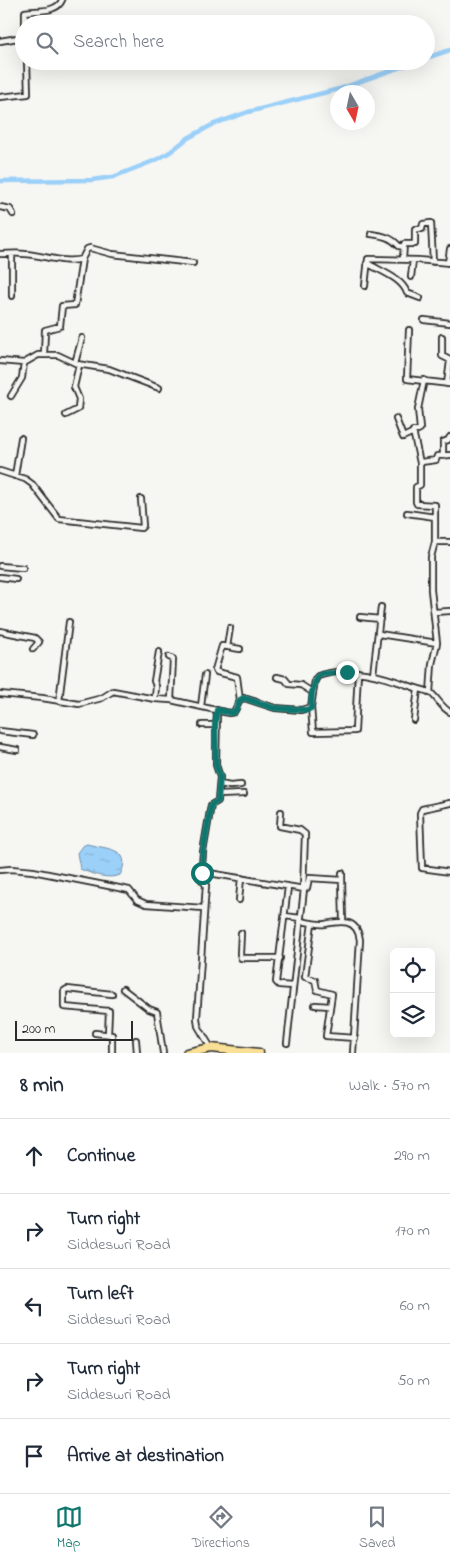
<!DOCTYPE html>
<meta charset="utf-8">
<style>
:root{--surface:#fff;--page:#f2f2f3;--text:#1f2937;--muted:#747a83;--line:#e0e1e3;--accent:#0f766e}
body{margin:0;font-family:"Indie Flower",sans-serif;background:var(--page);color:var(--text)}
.controls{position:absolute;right:15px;bottom:15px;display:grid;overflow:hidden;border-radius:8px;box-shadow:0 5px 20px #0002}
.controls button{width:45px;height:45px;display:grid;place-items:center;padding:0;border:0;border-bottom:1px solid var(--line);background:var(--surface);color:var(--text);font:25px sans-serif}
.compass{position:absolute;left:330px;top:85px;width:45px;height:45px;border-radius:50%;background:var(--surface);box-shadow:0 5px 20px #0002;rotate:171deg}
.scale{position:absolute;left:15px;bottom:12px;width:118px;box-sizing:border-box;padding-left:5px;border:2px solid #2b2b2b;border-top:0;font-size:14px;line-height:18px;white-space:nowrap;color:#2b2b2b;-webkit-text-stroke:4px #f6f6f2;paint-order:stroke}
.stop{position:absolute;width:15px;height:15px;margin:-11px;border:4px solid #0f766e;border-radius:50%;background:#fff}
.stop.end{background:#0f766e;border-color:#fff;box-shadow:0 1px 5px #0008}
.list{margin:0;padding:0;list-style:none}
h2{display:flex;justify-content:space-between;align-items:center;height:65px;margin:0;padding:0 20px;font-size:21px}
h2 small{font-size:16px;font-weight:400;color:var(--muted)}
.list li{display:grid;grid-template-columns:32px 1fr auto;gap:15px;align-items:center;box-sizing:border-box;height:75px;padding:0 20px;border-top:1px solid var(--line)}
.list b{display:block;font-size:19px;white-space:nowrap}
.list p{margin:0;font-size:16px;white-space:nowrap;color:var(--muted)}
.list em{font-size:16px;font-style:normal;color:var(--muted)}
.icon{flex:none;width:28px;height:28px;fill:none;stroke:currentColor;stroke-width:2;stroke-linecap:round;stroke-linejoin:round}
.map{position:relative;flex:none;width:450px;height:1053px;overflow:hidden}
.search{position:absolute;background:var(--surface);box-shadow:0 5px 20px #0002;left:15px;right:15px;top:15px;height:55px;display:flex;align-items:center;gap:12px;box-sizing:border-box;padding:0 18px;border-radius:28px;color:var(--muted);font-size:19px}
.sheet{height:440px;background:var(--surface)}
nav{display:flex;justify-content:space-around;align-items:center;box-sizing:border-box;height:70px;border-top:1px solid var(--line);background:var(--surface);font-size:14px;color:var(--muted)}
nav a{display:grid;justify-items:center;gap:2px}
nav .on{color:var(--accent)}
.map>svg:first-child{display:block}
.water{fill:url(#water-ripples);stroke:#6e8ea7}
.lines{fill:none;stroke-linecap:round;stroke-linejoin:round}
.canal{stroke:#9bd0f9;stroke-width:4.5}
.street-casing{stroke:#2b2b2b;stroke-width:8}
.primary-casing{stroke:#2b2b2b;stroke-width:11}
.street{stroke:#f6f6f2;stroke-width:4.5}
.primary{stroke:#fadf96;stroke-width:8}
.route{stroke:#0f766e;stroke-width:6}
</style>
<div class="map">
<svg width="450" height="1053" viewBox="0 0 450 1053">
<defs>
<pattern id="water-ripples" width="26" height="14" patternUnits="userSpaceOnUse" patternTransform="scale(1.25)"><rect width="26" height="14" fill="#9bd0f9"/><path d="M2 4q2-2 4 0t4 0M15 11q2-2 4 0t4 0" fill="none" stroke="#86b3d6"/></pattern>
</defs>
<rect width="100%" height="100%" fill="#f6f6f2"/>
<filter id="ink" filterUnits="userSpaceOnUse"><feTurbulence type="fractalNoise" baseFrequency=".02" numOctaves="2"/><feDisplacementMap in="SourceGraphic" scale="10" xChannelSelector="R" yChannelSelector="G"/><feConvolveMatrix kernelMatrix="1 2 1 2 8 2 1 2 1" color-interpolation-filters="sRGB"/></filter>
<g filter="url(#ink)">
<path class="water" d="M87,844C106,849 134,848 120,875C108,880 92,874 80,869L77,853L82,846Z"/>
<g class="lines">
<path class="canal" d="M426,58L450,50
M0,181L92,180L113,177L156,160L170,152L188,138L214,124L248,112L339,89L418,61"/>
<g class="street-casing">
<path id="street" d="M25,24V12C36,10 57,13 62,0
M0,41L24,37
M0,97L28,94L27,61
M0,207L10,209L13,214
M371,234C384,236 391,237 399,246L404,247
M0,254C8,254 17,253 25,254C43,255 64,264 82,259L87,249L90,248L112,254L193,263
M12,254V296
M403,259L404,244H415V229H422L423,224L431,223L433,262
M367,263C380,271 402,278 407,293L420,298
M448,263L450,249
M411,277L413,260
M365,286L368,259L418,260L450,263
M424,320L450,323
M409,330L407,379L450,384
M442,337V356L450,360
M44,355L45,330L60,326L62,306L75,305L82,259
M0,361L24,363L38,355H58L77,364L109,369L159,388
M75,363L82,338
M447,384L450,361
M11,396L22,378L24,363
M66,415L78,409L79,399L74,387L79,365
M396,419L403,437L420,429L418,409L424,380
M413,431L420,463
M443,456V442L448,440L450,437
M0,471L25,479L32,484L59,519L141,528L143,526L141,499
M15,476L21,438
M407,513L435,517
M435,542V505L417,504L416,502V487L420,485V464L421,462L436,460L437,456L450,455
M0,566L23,568
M0,577L16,579
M434,612L450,611
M360,617L380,619
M0,631L35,638L39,642L33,649
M379,634L437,643
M227,647L230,628
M169,657L173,659L171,700
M373,674L381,607
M277,677L285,679L289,684L301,685L312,692
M430,693L432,664L437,643L431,590V557L435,542H450
M0,694L42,698L79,704L102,698L113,691L155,699L171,700L229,713L234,712L240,700L244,698L275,708L301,710L311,707L315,680L318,676C349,665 383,676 413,687C418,689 426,690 431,693C438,699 442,708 450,712
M155,699L156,686L154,681L159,652
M240,700L237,677L217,672L215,670L222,646L240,649
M59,701L69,622
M201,706L205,675
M311,707L313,732L355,731L358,672
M414,720L418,689
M202,725H215
M0,731L33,735
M0,747L17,750
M220,784L230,786L241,785
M219,795L244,794
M450,803L422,809L420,813L422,868L450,872
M281,812L280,826L300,830L305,834L303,889
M0,870L11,869L33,871L129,890L137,900L146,904L203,908
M203,872L304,889L307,888L309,878L342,880V873
M342,880L343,921
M288,887L276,982L279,985L293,986
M239,900L241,878
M285,916L300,918
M300,921C308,922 317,925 325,924C341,921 357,918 360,940L353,1053
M312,923L305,977L315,980L317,990L332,994L326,1036L355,1038
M241,933L240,954L241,958H280
M123,989L149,1009L157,1012L163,1053
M315,1005L330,1006
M95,1033L112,1035V1053
M108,1034L109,1011L64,1007V991L67,989L112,994
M136,1040L137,1053
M287,1043L304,889
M211,1048L198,1026L197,1018L206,885L201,879L203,852L211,805L218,801L220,777L216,765L217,710"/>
</g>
<g class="primary-casing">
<path id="primary" d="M187,1053L211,1048L259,1053"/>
</g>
<use href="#street" class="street"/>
<use href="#primary" class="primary"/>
</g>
</g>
<g class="lines" filter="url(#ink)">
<path class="route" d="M202,873L203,852L211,805L218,801L220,777L216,765L215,725L217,710L232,713L236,710L240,700L244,698L274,708L307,710L311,708L312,692L317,677L322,674L347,672"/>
</g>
</svg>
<div class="controls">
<button><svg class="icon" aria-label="locate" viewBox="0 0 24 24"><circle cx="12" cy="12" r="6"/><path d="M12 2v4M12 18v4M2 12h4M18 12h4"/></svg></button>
<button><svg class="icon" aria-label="layers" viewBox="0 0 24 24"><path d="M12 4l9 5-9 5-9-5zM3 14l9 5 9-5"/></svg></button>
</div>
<svg class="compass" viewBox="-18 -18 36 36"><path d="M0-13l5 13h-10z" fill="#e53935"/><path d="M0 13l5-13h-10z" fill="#747a83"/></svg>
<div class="scale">200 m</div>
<div class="stop" style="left:202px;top:873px"></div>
<div class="stop end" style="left:347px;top:672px"></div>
<div class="search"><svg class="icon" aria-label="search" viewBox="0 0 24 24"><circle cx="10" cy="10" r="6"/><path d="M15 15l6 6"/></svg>Search here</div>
</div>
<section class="sheet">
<h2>8 min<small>Walk · 570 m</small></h2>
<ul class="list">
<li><svg class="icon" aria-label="ahead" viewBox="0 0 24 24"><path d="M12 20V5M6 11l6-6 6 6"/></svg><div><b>Continue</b></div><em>290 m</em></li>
<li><svg class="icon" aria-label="right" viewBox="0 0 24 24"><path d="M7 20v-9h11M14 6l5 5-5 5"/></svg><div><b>Turn right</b><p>Siddeswri Road</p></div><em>170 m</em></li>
<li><svg class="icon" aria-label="left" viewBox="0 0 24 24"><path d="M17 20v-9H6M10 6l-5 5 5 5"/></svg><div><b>Turn left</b><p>Siddeswri Road</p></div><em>60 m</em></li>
<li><svg class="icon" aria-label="right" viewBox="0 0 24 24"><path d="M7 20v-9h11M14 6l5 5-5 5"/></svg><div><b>Turn right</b><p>Siddeswri Road</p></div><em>50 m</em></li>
<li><svg class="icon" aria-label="arrive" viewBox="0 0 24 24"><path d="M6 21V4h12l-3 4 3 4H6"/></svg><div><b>Arrive at destination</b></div></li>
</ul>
</section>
<nav>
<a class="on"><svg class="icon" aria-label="map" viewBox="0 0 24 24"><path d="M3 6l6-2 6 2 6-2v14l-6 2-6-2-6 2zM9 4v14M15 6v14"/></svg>Map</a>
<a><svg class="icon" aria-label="directions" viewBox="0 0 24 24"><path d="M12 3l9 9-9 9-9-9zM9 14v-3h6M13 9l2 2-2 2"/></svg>Directions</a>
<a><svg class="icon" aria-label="saved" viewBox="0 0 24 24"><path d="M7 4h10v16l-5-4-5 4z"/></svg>Saved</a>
</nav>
